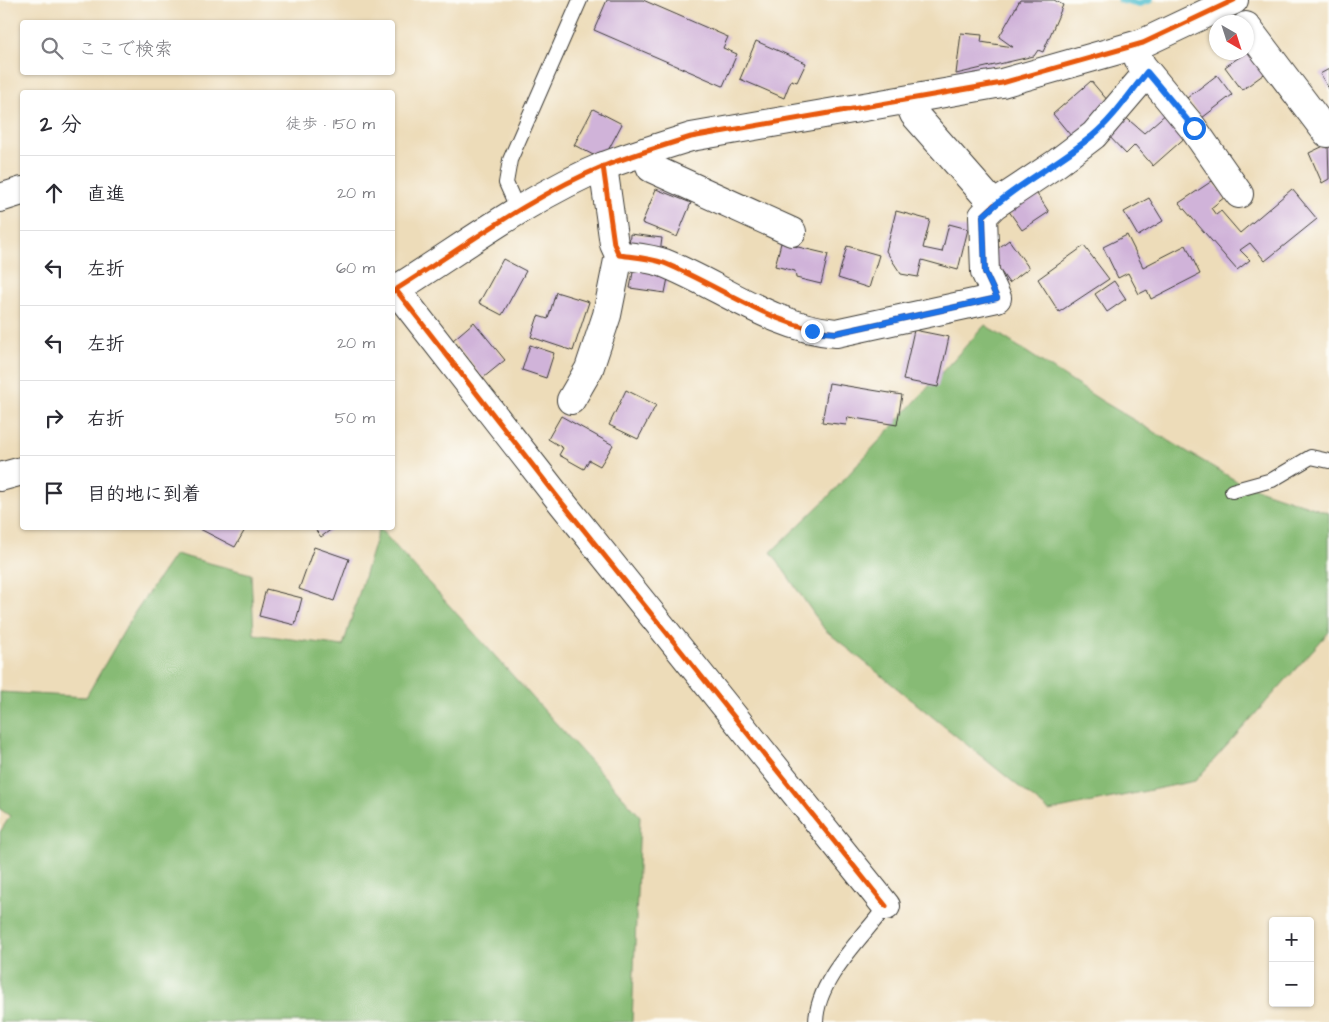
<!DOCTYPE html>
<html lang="ja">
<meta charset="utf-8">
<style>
:root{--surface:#fff;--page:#f7f7f7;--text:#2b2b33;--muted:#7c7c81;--line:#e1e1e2}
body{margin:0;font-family:"Architects Daughter","Klee One",sans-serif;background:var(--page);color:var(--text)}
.controls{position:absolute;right:15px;bottom:15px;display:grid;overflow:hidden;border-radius:5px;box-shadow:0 1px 4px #0004}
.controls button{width:45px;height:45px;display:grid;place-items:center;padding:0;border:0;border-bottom:1px solid var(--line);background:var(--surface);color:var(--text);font:25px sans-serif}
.compass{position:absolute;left:1209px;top:15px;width:45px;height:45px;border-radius:50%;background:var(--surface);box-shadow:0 1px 4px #0004;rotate:141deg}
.stop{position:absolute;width:15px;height:15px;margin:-11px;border:4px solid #1a73e8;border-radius:50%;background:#fff}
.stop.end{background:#1a73e8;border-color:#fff;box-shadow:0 1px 5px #0008}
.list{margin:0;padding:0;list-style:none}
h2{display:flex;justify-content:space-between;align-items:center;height:65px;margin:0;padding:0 20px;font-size:21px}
h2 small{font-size:16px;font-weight:400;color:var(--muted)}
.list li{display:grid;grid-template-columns:32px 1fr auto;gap:15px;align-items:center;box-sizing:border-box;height:75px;padding:0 20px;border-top:1px solid var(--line)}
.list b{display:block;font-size:19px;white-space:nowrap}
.list em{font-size:16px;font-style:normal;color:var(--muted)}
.icon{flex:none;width:28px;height:28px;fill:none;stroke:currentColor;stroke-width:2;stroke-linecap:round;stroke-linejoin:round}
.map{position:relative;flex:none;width:1329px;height:1022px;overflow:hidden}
.search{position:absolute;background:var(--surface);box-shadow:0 1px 4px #0004;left:20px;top:20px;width:375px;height:55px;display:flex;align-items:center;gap:12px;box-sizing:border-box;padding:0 18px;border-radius:5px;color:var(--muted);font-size:19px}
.panel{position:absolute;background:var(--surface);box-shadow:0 1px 4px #0004;left:20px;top:90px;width:375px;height:440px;border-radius:5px}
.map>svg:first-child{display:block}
.forest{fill:#87bb75;stroke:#526c48}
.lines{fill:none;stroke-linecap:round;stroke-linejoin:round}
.stream{stroke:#55c1d0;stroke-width:7}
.building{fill:#d0b3d9}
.service-casing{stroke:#3b3934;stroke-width:16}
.minor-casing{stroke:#3b3934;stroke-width:30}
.tertiary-casing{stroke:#3b3934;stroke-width:30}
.service{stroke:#fff;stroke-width:14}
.minor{stroke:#fff;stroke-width:28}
.tertiary{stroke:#fff;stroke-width:28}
.cycleway-casing{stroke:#fdfcf7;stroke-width:8}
.cycleway{stroke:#e8590c;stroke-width:5}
.route{stroke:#1a73e8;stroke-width:6}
</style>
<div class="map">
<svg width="1329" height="1022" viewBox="0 0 1329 1022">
<rect width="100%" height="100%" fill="#fdfcf7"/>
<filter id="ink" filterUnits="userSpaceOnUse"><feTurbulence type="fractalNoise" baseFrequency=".02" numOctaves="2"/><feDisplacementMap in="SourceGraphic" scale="10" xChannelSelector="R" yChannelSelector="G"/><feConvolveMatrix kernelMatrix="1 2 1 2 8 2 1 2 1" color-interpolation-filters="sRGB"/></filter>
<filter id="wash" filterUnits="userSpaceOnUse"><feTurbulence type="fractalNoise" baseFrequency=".0096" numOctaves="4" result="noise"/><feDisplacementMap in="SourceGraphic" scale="20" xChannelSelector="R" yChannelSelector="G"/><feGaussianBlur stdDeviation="1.12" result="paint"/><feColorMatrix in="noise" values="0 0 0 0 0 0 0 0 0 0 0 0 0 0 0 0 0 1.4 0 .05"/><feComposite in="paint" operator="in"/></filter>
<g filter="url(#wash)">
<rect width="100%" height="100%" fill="#eddcb9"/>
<path class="forest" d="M985,325L1102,401L1240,483L1329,513V632L1195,781L1049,811L825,630L771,552L827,498Z
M379,528L640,816L632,1022H0V832L10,816L0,809V692L86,697L135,612L175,554L251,574L254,634L343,646Z"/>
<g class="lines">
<path class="stream" d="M1121,0L1138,4L1150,0"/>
</g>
<g id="blocks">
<path class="building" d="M607,0H643L728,37L723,48L737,54L723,86L594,30Z
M1020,0H1054L1063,5L1043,52L1038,50L1034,56L956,74L961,33L982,35L981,42L1013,47L999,37Z
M756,41L806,63L797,82L791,80L784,98L740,79Z
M1251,49L1267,72L1242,90L1225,67Z
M1329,69V89L1320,74Z
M1217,75L1232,95L1202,118L1187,98Z
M1091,81L1114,108L1076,142L1053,114Z
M593,109L622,124L603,160L574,145Z
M1168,112L1188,135L1153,166L1135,145L1126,154L1106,133L1123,115L1144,133Z
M1328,144L1329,179L1322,183L1309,153Z
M1212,181L1225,197L1211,208L1216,215L1221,211L1240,233L1292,189L1317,219L1265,261L1250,243L1240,250L1250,260L1237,270L1179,203Z
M1033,188L1049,212L1022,230L1006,207Z
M656,189L691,203L677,237L642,223Z
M1149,198L1163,221L1138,236L1124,212Z
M896,211L930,220L923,248L942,252L949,224L968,229L958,270L922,260L918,277L901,274L886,251Z
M630,234L662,238L660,253L629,249Z
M1127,235L1143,267L1186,245L1200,274L1151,299L1147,290L1139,294L1128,273L1118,278L1103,247Z
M1009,240L1029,268L1009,283L989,255Z
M781,243L828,254L821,284L796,278L795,271L775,266Z
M847,246L879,255L869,288L838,278Z
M1084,246L1109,279L1059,312L1038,279Z
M503,259L526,271L502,315L479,303Z
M634,267L669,273L665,293L630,288Z
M1114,281L1126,299L1107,312L1095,294Z
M556,292L589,302L573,351L531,337L538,316L548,319Z
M474,322L505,360L483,378L453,340Z
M914,330L949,337L938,387L903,380Z
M530,345L554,353L546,378L522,370Z
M829,383L902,395L897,425L848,417L846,425L822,422Z
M626,390L656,405L638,439L609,425Z
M561,416L613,445L600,466L589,460L584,469L559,455L563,448L548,439Z
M198,528H246L235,547Z
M314,528H333L321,537Z
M314,547L349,559L334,601L299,589Z
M266,589L302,598L295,625L259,616Z"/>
</g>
</g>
<g filter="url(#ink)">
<use href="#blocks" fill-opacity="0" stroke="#3b3934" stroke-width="1"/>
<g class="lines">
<g class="service-casing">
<path id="service" d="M518,210L506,183L510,160L580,0
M1232,491L1272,480L1311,457L1329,461
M816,1022C817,979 862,939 886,906"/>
</g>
<g class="minor-casing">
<path id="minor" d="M1246,26L1327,133
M1138,58L1142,66L1193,128L1239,194
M908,100L914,114L994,205L1057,163L1094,135L1147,73
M644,152L651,168L792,232
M603,166L614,244L619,255C633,257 650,258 664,263C721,286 774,328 836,333L997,298L985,272L983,216L994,205
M0,198L22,191
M396,290L559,499L886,906
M571,400L589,369L607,315L619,255"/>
</g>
<g class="tertiary-casing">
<path id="tertiary" d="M392,292C461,249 529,197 604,166C633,155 662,146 691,137L1002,83L1143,43L1234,0
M0,477L22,471"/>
</g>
<use href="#service" class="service"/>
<use href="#minor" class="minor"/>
<use href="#tertiary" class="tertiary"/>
<g class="cycleway-casing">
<path id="cycleway" d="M603,166L614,244L619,255C633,257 650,258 664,263C721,286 774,328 836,333L997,298L985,272L983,216L994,205
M396,290L559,499L886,906
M392,292C461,249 529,197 604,166C633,155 662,146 691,137L1002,83L1143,43L1234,0"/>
</g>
<use href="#cycleway" class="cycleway"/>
</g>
</g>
<g class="lines" filter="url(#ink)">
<path class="route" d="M812,331L836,333L997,298L985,272L983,216C1015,185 1057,165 1092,136C1113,119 1130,93 1147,72L1194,128"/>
</g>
</svg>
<div class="controls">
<button>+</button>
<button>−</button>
</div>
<svg class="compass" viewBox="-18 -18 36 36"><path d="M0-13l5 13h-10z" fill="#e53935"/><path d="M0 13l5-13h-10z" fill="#7c7c81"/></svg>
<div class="stop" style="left:1194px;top:128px"></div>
<div class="stop end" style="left:812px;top:331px"></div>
<div class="search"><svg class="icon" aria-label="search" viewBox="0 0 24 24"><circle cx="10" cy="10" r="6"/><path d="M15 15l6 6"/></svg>ここで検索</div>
<section class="panel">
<h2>2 分<small>徒歩 · 150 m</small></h2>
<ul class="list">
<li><svg class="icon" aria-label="ahead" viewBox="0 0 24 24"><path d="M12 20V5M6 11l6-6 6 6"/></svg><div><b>直進</b></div><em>20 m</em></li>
<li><svg class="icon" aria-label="left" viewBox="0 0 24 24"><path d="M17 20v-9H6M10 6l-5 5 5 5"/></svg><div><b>左折</b></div><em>60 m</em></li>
<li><svg class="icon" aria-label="left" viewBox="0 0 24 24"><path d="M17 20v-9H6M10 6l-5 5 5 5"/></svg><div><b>左折</b></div><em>20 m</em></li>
<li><svg class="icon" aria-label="right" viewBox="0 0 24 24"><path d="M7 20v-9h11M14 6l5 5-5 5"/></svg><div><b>右折</b></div><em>50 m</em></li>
<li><svg class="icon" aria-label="arrive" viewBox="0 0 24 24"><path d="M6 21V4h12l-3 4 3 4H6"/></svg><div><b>目的地に到着</b></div></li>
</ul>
</section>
</div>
